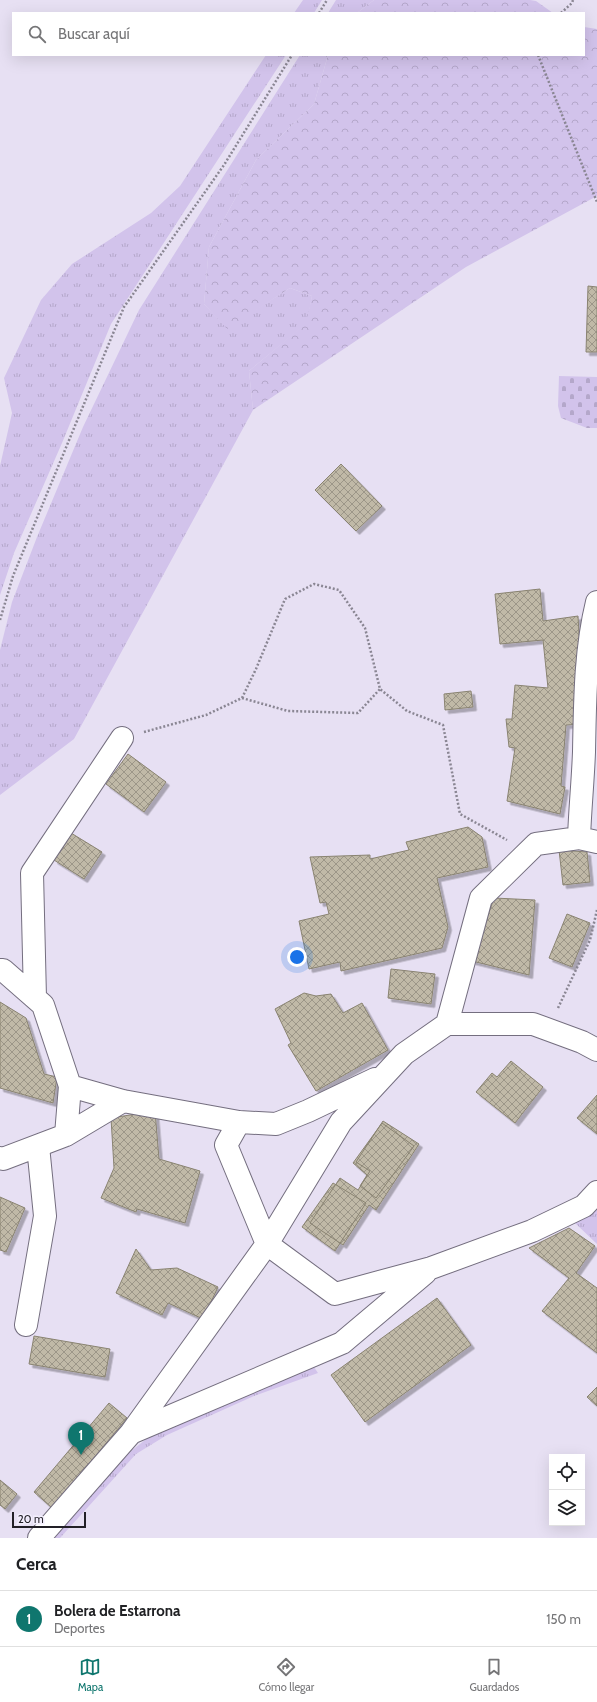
<!DOCTYPE html>
<html lang="es">
<meta charset="utf-8">
<style>
:root{--surface:#fff;--page:#f6f6f6;--text:#202124;--muted:#757577;--line:#e0e0e0;--accent:#0f766e}
body{margin:0;font-family:Cabin,sans-serif;background:var(--page);color:var(--text)}
.controls{position:absolute;right:12px;bottom:12px;display:grid;overflow:hidden;border-radius:0px;box-shadow:0 4px 16px #0002}
.controls button{width:36px;height:36px;display:grid;place-items:center;padding:0;border:0;border-bottom:1px solid var(--line);background:var(--surface);color:var(--text);font:20px sans-serif}
.scale{position:absolute;left:12px;bottom:10px;width:74px;box-sizing:border-box;padding-left:4px;border:2px solid #222027;border-top:0;font-size:11px;line-height:14px;white-space:nowrap;color:#222027;-webkit-text-stroke:3px #f3eefd;paint-order:stroke}
.you{position:absolute;left:297px;top:957px;width:14px;height:14px;margin:-10px;border:3px solid #fff;border-radius:50%;background:#1a73e8;box-shadow:0 0 0 6px #1a73e833}
.badge{display:grid;place-items:center;width:26px;height:26px;border-radius:50%;background:var(--accent);color:#fff;font-size:13px;font-weight:700}
.pin{position:absolute;translate:-50% -33px;filter:drop-shadow(0 1px 2px #0008)}
.pin::after{content:'';position:absolute;top:21px;width:14px;height:12px;background:inherit;clip-path:polygon(0 0,100% 0,50% 100%)}
.list{margin:0;padding:0;list-style:none}
h2{display:flex;justify-content:space-between;align-items:center;height:52px;margin:0;padding:0 16px;font-size:17px}
h2 small{font-size:13px;font-weight:400;color:var(--muted)}
.list li{display:grid;grid-template-columns:26px 1fr auto;gap:12px;align-items:center;box-sizing:border-box;height:56px;padding:0 16px;border-top:1px solid var(--line)}
.list b{display:block;font-size:15px;white-space:nowrap}
.list p{margin:0;font-size:13px;white-space:nowrap;color:var(--muted)}
.list em{font-size:13px;font-style:normal;color:var(--muted)}
.icon{flex:none;width:22px;height:22px;fill:none;stroke:currentColor;stroke-width:2;stroke-linecap:round;stroke-linejoin:round}
.map{position:relative;flex:none;width:597px;height:1538px;overflow:hidden}
.search{position:absolute;background:var(--surface);box-shadow:0 4px 16px #0002;left:12px;right:12px;top:12px;height:44px;display:flex;align-items:center;gap:10px;box-sizing:border-box;padding:0 14px;border-radius:0px;color:var(--muted);font-size:15px}
.sheet{height:108px;background:var(--surface)}
nav{display:flex;justify-content:space-around;align-items:center;box-sizing:border-box;height:56px;border-top:1px solid var(--line);background:var(--surface);font-size:11px;color:var(--muted)}
nav a{display:grid;justify-items:center;gap:2px}
nav .on{color:var(--accent)}
.map>svg:first-child{display:block}
.grass{fill:url(#grass-tufts)}
.forest{fill:url(#forest-crowns)}
.cemetery{fill:url(#cemetery-stones)}
.building{fill:url(#building-cross-hatch);stroke:#898371;filter:url(#shadow)}
.lines{fill:none;stroke-linecap:round;stroke-linejoin:round}
.minor-casing{stroke:#746e7f;stroke-width:24}
.path{stroke:#8a8693;stroke-width:2.5;stroke-dasharray:2 2;stroke-linecap:butt}
.minor{stroke:#fff;stroke-width:22}
</style>
<div class="map">
<svg width="597" height="1538" viewBox="0 0 597 1538">
<defs>
<pattern id="grass-tufts" width="24" height="20" patternUnits="userSpaceOnUse"><rect width="24" height="20" fill="#d2c3eb"/><path d="M3 7l-1-3M5 7V3M7 7l1-3M15 17l-1-3M17 17v-4M19 17l1-3" fill="none" stroke="#b4a7ca"/></pattern>
<pattern id="forest-crowns" width="20" height="18" patternUnits="userSpaceOnUse"><rect width="20" height="18" fill="#d2c3eb"/><path d="M2 6a3 3 0 1 1 6 0M12 15a3 3 0 1 1 6 0" fill="none" stroke="#b4a7ca"/></pattern>
<pattern id="cemetery-stones" width="16" height="16" patternUnits="userSpaceOnUse"><rect width="16" height="16" fill="#d2c3eb"/><path d="M2 7V4a2 2 0 0 1 4 0v3zM10 15v-3a2 2 0 0 1 4 0v3z" fill="#b4a7ca"/></pattern>
<pattern id="building-cross-hatch" width="8" height="8" patternUnits="userSpaceOnUse"><rect width="8" height="8" fill="#c0b9a7"/><path d="M0 0l8 8M0 8l8-8" fill="none" stroke="#9c9688"/></pattern>
<filter id="shadow"><feDropShadow dx="3.5" dy="3.5" stdDeviation="0" flood-color="#0004"/></filter>
</defs>
<rect width="100%" height="100%" fill="#e7e0f3"/>
<path class="grass" d="M303,0H322L314,13H294Z
M336,0H374L357,13H328Z
M266,55H286L111,324L62,443L14,553L0,595V466L12,413L4,378L41,300L72,264L151,213L180,186Z
M300,55H328L314,104L256,160L209,247L204,304L227,328L290,288L312,296L307,323L249,371L253,410L74,739L0,795V650L12,602L37,537L83,427L139,310Z
M597,1206V1244L575,1223Z
M314,1367L318,1373L254,1396L167,1435L136,1454L60,1538H51L121,1459L159,1429Z"/>
<path class="forest" d="M374,0H530L536,1L553,13H357Z
M584,27L597,29V196L466,267L253,410L249,371L306,323L312,296L290,288L227,329L204,304L209,247L256,160L314,104L328,55H584Z"/>
<path class="cemetery" d="M559,376L597,377V428H587L561,418L558,406Z"/>
<path class="building" d="M588,286L597,287V352H586Z
M341,464L382,506L356,531L315,490Z
M540,589L543,621L578,616L584,724L566,725L561,786L565,787L560,814L507,801L515,748L509,747L506,719H512L515,685L548,688L543,640L500,644L495,594Z
M471,691L473,707L445,710L444,694Z
M128,754L166,782L144,812L106,784Z
M468,827L482,837L488,867L437,878L448,927L442,948L341,971L340,962L309,969L299,921L329,914L326,902L320,903L310,857L370,855V859L409,850L406,842Z
M71,833L102,852L84,879L54,860Z
M559,850L587,852L590,882L563,885Z
M494,898L535,900L529,975L472,961Z
M567,914L590,923L572,967L549,958Z
M391,969L435,974L431,1004L388,998Z
M304,993L316,996L331,994L343,1013L362,1003L388,1050L316,1091L288,1045L291,1043L275,1009Z
M0,1002L26,1018L44,1074L57,1077L53,1103L0,1088Z
M511,1061L543,1087L515,1123L476,1092L492,1073L497,1077Z
M597,1095V1134L577,1118Z
M155,1111L159,1159L200,1171L185,1223L137,1209L136,1212L101,1198L114,1168L111,1118Z
M383,1121L419,1144L376,1210L369,1205L343,1245L310,1223L340,1178L358,1190L370,1171L356,1162Z
M382,1123L414,1146L376,1198L360,1186L367,1175L353,1163Z
M333,1183L366,1203L335,1251L302,1227Z
M0,1197L25,1208L6,1252L0,1250Z
M569,1228L595,1246L576,1273L597,1288V1353L542,1311L569,1278L529,1248Z
M136,1249L151,1270L177,1268L218,1287L203,1319L168,1303L162,1315L116,1293Z
M437,1298L471,1345L365,1422L331,1375Z
M34,1336L110,1349L105,1377L29,1364Z
M597,1387V1406L587,1397Z
M109,1403L127,1418L52,1508L34,1492Z
M0,1480L17,1494L5,1509L0,1505Z"/>
<g class="lines">
<g class="minor-casing">
<path id="minor" d="M579,838C580,809 583,780 584,752C585,702 585,651 597,602
M0,970H3L43,1005L70,1086L123,1101L239,1122L276,1124L308,1111L375,1079
M35,998L32,873L122,738
M447,1024L481,898L536,844L579,838L597,842
M239,1122L226,1145L267,1244L335,1294L431,1268L532,1231L584,1206L597,1192
M66,1135L70,1086
M0,1158L3,1159L66,1135L123,1101
M26,1325L45,1216L38,1146
M131,1433L342,1343L425,1273
M39,1538L131,1433L267,1244L341,1122L404,1054L447,1024H533L582,1042L597,1050"/>
</g>
<path class="path" d="M319,13L327,0
M561,13L572,3L573,0
M538,55L597,202
M0,620L13,576L124,307L224,165L292,55
M242,698L288,711L358,713L380,689
M144,732L206,715L242,698L256,669L285,599L314,584L339,590L365,628L380,689L407,711L443,725L460,814L507,840
M558,1008L590,940L597,910"/>
<use href="#minor" class="minor"/>
</g>
</svg>
<div class="controls">
<button><svg class="icon" aria-label="locate" viewBox="0 0 24 24"><circle cx="12" cy="12" r="6"/><path d="M12 2v4M12 18v4M2 12h4M18 12h4"/></svg></button>
<button><svg class="icon" aria-label="layers" viewBox="0 0 24 24"><path d="M12 4l9 5-9 5-9-5zM3 14l9 5 9-5"/></svg></button>
</div>
<div class="scale">20 m</div>
<div class="you"></div>
<div class="pin badge" style="left:81px;top:1455px">1</div>
<div class="search"><svg class="icon" aria-label="search" viewBox="0 0 24 24"><circle cx="10" cy="10" r="6"/><path d="M15 15l6 6"/></svg>Buscar aquí</div>
</div>
<section class="sheet">
<h2>Cerca<small></small></h2>
<ul class="list">
<li><span class="badge">1</span><div><b>Bolera de Estarrona</b><p>Deportes</p></div><em>150 m</em></li>
</ul>
</section>
<nav>
<a class="on"><svg class="icon" aria-label="map" viewBox="0 0 24 24"><path d="M3 6l6-2 6 2 6-2v14l-6 2-6-2-6 2zM9 4v14M15 6v14"/></svg>Mapa</a>
<a><svg class="icon" aria-label="directions" viewBox="0 0 24 24"><path d="M12 3l9 9-9 9-9-9zM9 14v-3h6M13 9l2 2-2 2"/></svg>Cómo llegar</a>
<a><svg class="icon" aria-label="saved" viewBox="0 0 24 24"><path d="M7 4h10v16l-5-4-5 4z"/></svg>Guardados</a>
</nav>
